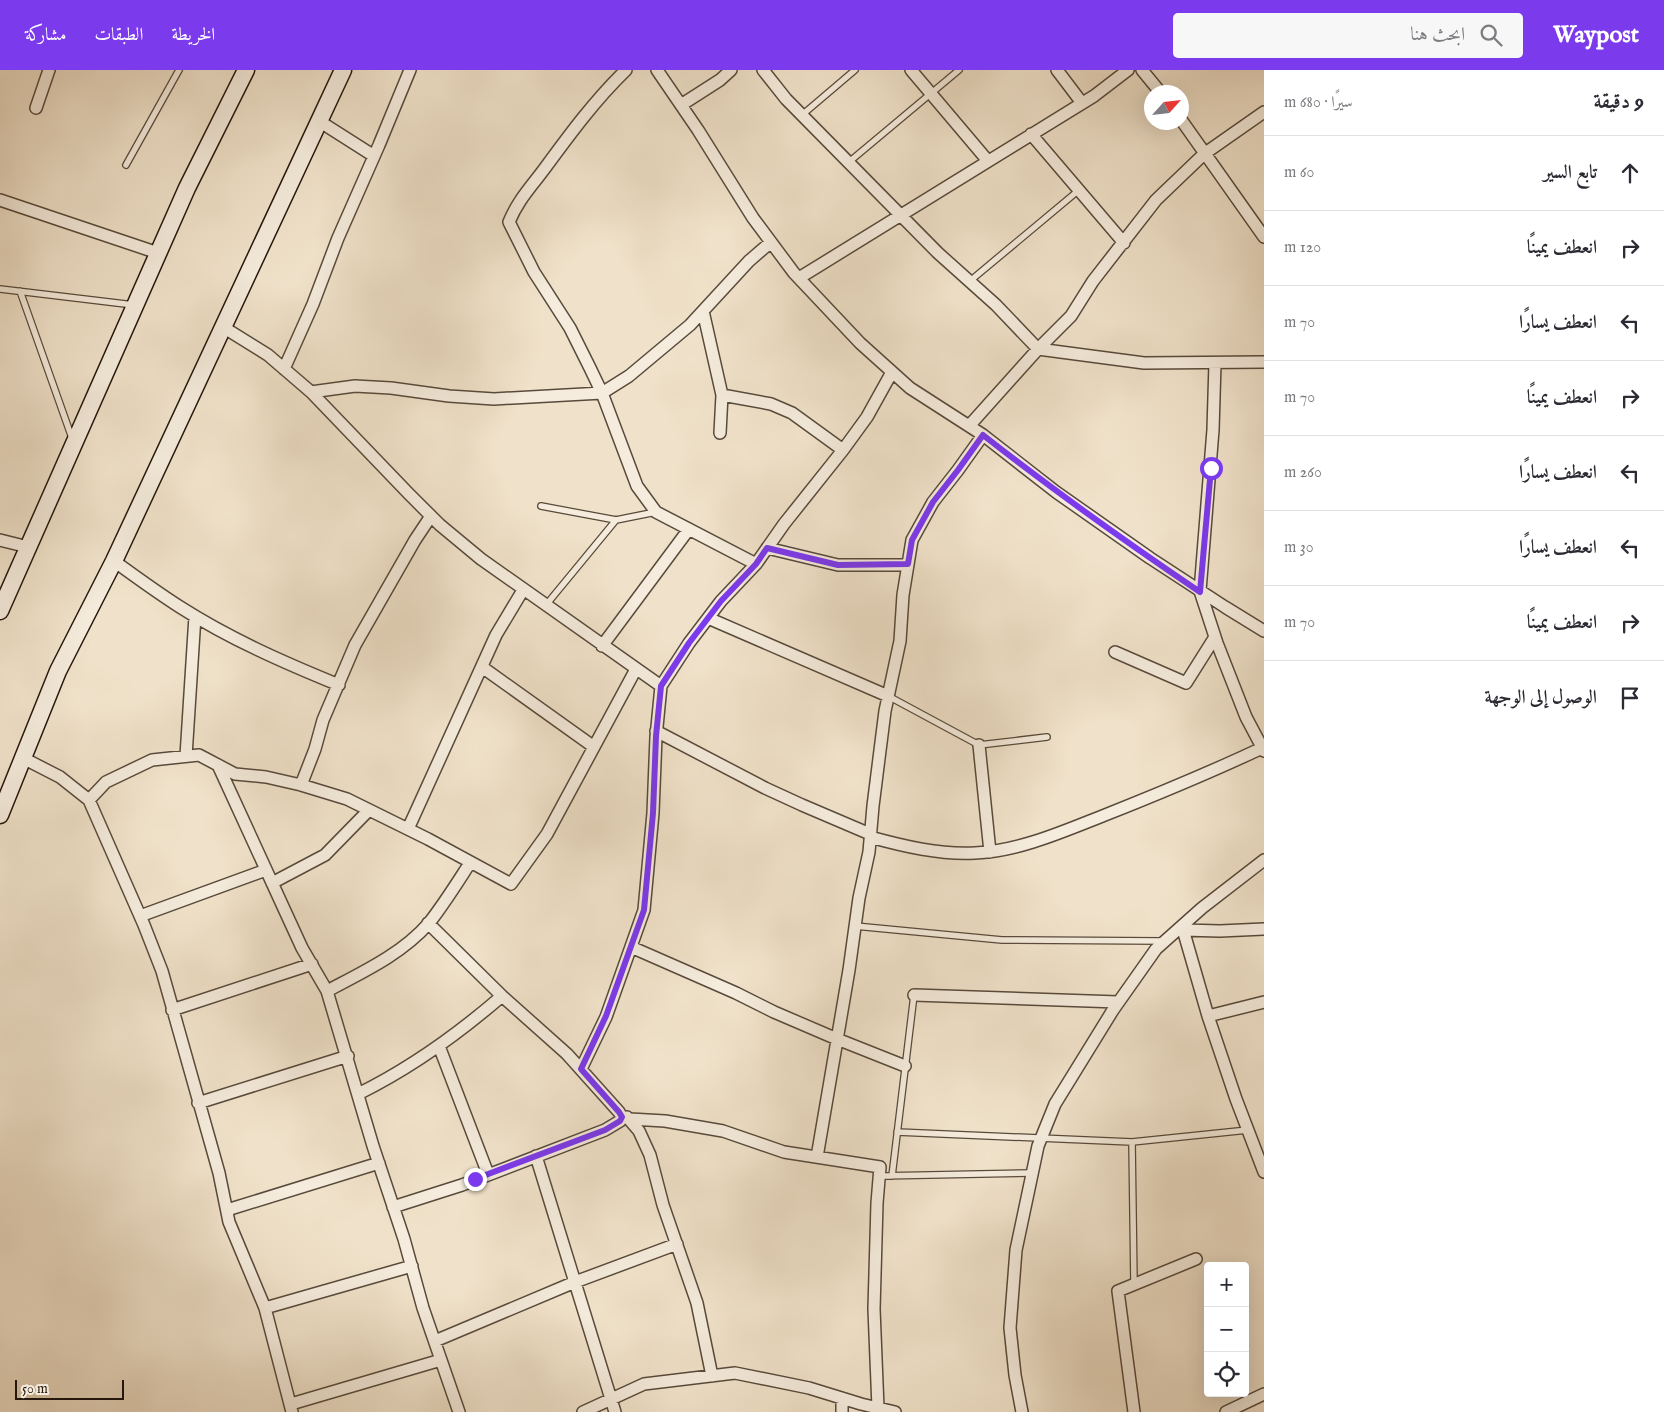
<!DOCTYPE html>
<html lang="ar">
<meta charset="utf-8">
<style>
:root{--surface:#fff;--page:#f7f7f7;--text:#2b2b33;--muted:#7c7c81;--line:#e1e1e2;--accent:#7c3aed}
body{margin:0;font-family:"IM FELL English",Amiri,serif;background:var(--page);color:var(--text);direction:rtl}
.controls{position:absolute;right:15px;bottom:15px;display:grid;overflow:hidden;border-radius:5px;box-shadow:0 5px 20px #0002}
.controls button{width:45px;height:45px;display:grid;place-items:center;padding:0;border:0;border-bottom:1px solid var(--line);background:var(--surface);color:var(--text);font:25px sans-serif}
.compass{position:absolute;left:1144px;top:15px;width:45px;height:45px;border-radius:50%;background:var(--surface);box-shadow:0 5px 20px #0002;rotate:63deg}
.scale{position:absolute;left:15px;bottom:12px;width:109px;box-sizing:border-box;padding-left:5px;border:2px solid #25170b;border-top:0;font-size:14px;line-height:18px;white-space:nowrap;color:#25170b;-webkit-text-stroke:4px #f5ecdd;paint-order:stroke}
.stop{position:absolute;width:15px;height:15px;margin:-11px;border:4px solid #7c3aed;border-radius:50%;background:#fff}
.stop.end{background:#7c3aed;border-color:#fff;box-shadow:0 1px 5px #0008}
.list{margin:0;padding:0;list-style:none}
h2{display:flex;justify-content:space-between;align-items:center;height:65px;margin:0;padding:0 20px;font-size:21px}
h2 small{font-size:16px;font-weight:400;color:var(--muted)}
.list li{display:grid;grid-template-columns:32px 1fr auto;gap:15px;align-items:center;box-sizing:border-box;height:75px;padding:0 20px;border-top:1px solid var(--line)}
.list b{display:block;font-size:19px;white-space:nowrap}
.list em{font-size:16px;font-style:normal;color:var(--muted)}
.icon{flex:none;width:28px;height:28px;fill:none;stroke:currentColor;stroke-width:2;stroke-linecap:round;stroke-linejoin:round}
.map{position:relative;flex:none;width:1264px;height:1342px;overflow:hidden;direction:ltr}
header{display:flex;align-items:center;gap:30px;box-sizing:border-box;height:70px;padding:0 25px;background:var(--accent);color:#fff}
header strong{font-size:24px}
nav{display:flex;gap:28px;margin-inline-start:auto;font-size:18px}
.search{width:350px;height:45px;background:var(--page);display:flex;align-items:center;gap:12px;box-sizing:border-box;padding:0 18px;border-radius:5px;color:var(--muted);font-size:19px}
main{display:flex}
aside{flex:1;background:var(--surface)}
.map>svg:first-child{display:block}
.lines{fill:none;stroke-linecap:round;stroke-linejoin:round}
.lane-casing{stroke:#584a3b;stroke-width:8}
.street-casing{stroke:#584a3b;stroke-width:14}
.secondary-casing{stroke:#25170b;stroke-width:19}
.lane{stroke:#f5ecdd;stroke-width:5.5}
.street{stroke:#f5ecdd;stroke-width:11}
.secondary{stroke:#f5ecdd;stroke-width:16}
.route{stroke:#7c3aed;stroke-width:6}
</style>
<header>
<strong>Waypost</strong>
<div class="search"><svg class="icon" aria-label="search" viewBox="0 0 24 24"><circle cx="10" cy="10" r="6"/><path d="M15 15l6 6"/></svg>ابحث هنا</div>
<nav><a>الخريطة</a><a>الطبقات</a><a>مشاركة</a></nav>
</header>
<main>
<aside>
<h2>9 دقيقة<small>سيرًا · 680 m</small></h2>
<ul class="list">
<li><svg class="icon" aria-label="ahead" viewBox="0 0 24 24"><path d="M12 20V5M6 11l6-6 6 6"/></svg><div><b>تابع السير</b></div><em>60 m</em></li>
<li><svg class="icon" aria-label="right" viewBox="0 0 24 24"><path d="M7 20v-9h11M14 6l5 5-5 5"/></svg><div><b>انعطف يمينًا</b></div><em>120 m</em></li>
<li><svg class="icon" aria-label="left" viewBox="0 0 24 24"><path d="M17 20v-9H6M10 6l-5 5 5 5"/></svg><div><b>انعطف يسارًا</b></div><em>70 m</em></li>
<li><svg class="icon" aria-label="right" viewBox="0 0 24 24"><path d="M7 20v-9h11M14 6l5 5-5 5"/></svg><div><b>انعطف يمينًا</b></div><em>70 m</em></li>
<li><svg class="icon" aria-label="left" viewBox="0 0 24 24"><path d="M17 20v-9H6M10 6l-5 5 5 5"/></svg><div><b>انعطف يسارًا</b></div><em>260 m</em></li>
<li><svg class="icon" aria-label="left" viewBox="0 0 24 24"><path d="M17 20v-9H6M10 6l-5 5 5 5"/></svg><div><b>انعطف يسارًا</b></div><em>30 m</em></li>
<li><svg class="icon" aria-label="right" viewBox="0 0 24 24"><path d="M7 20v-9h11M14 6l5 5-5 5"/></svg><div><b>انعطف يمينًا</b></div><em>70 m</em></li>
<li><svg class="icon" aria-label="arrive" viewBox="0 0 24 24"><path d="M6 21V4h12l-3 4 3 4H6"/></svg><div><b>الوصول إلى الوجهة</b></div></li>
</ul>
</aside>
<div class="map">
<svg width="1264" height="1342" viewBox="0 0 1264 1342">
<rect width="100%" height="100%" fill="#f0e2ca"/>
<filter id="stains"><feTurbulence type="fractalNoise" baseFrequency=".004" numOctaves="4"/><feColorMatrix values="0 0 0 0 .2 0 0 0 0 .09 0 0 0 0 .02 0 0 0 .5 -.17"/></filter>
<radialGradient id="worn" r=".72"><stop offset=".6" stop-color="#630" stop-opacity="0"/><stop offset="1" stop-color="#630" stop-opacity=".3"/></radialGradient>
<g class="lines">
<g class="lane-casing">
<path id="lane" d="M802,45L855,0
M849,92L959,0
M126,95L179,0
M970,211L1079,120
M0,219L134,235
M20,221L72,368
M541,436L616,450L656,442
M546,535L616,450
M888,626L979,675L1047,667
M855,856L1002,870L1162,871
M897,1062L1132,1072L1248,1060
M1132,1072L1134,1214
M879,1106L1032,1103
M892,1106L914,925"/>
</g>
<g class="street-casing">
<path id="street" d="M626,0C595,30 570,64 545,98C531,117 518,130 509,152L534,202L570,258L590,298L602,323L637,416L656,442L756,494
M657,0L698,60L753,148L794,203L860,273L910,318L983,365L1056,422L1150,488L1225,537L1264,561
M763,0L786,29L938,183L996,235L1038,279L1144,293L1264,292
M911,0L988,91
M1057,0L1082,33
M1142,0L1160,22
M681,35L720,10L731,0
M36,38L49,0
M319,51L374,86
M1182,51L1264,167
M1031,64L1124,173
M0,130L158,183
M799,208L1094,26L1128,0
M703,241L722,325L720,363
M223,257L268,285L311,322L409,424L440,455L481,489L661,616
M1215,293L1213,360L1200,521L1217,573L1246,647L1264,681
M284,299L313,234L338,168L379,75L410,0
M311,322L355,316L391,318L449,326L494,329L602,323L629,306L690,255L749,191L771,172
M722,325L771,334L792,343L843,380
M969,356L1038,279L1071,246L1093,211L1156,130L1204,84L1264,42
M0,470L28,477
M767,478L838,495H908
M114,491C136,507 158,523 180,537C230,569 285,593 339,615
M708,548L888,626
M602,576L689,459
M1115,582L1186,613L1215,567
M482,597L594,677
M656,661L765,718L802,735L870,764
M979,675L990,782
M186,686L195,546
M23,688L60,707L89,730L144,855L162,901L219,1103L229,1152L265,1238L292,1342
M218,695L302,878L327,921L373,1076L404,1169L423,1238L459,1342
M301,715L315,679L323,650L355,575L415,470L431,446
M89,730L106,712L152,690L199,685L235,704L266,707L301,715L347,729L428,769L511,814L547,764L636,599
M408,759L496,565L523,520
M870,767C903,776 940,785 975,783C1020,781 1064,761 1105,745C1158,724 1211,702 1262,678
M272,813L325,785L369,740
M140,846L266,800
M1182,856L1208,946L1236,1029L1264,1102
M1183,860L1220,861L1264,859
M631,877L736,923L774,942L837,969L905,996
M327,921C363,902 402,884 429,853C444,834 457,813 470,793
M914,925L1118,932
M172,940L312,894
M1208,946L1264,932
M439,976L488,1104
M581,999L606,947L644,840L653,743L656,667L661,616L689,573L721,531L756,494L784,454L843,380L867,347L892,302
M358,1024C411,998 458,964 502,926
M198,1033L348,986
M627,1047L639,1061L650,1085L663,1135L697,1233L712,1306
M630,1049L665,1051L723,1061L784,1082L880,1097L877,1133L874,1239L878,1338L880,1342
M536,1086L615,1342
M817,1087L849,900L859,828L869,782L873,736L885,641L900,571L903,525L912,470L933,432L958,400L983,365
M393,1137L462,1115L605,1060L620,1051L622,1047L619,1042L567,984L502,926L428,853
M227,1140L379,1093
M265,1238L412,1196
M435,1271L575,1212L677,1174
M291,1334L441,1290
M583,1342L644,1314L735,1303L809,1318L861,1334L895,1342
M842,1342V1328
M1022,1342L1015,1305L1010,1258L1016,1180L1038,1076L1055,1034L1113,940L1156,879L1202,838L1264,790
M1134,1342L1118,1221L1196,1189
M1226,1342L1264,1324"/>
</g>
<g class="secondary-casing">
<path id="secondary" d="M0,541L187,118L246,0
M0,745L58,601L114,491L343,0"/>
</g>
<use href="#lane" class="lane"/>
<use href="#street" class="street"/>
<use href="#secondary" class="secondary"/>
</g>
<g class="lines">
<path class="route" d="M475,1109L605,1060L620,1051L622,1047L619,1042L581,999L606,946L644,840L653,743L656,666L661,616L689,573L721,531L756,494L767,478L838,495L908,494L912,470L933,432L958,400L983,365C1053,420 1126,472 1200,522L1211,398"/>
</g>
<rect width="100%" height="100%" filter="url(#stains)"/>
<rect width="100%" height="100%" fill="url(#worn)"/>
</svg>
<div class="controls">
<button>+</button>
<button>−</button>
<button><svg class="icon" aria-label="locate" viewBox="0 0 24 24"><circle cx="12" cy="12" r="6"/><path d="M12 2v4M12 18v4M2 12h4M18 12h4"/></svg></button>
</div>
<svg class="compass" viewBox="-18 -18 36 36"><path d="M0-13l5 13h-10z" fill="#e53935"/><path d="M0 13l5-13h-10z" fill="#7c7c81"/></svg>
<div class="scale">50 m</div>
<div class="stop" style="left:1211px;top:398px"></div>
<div class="stop end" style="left:475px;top:1109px"></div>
</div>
</main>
